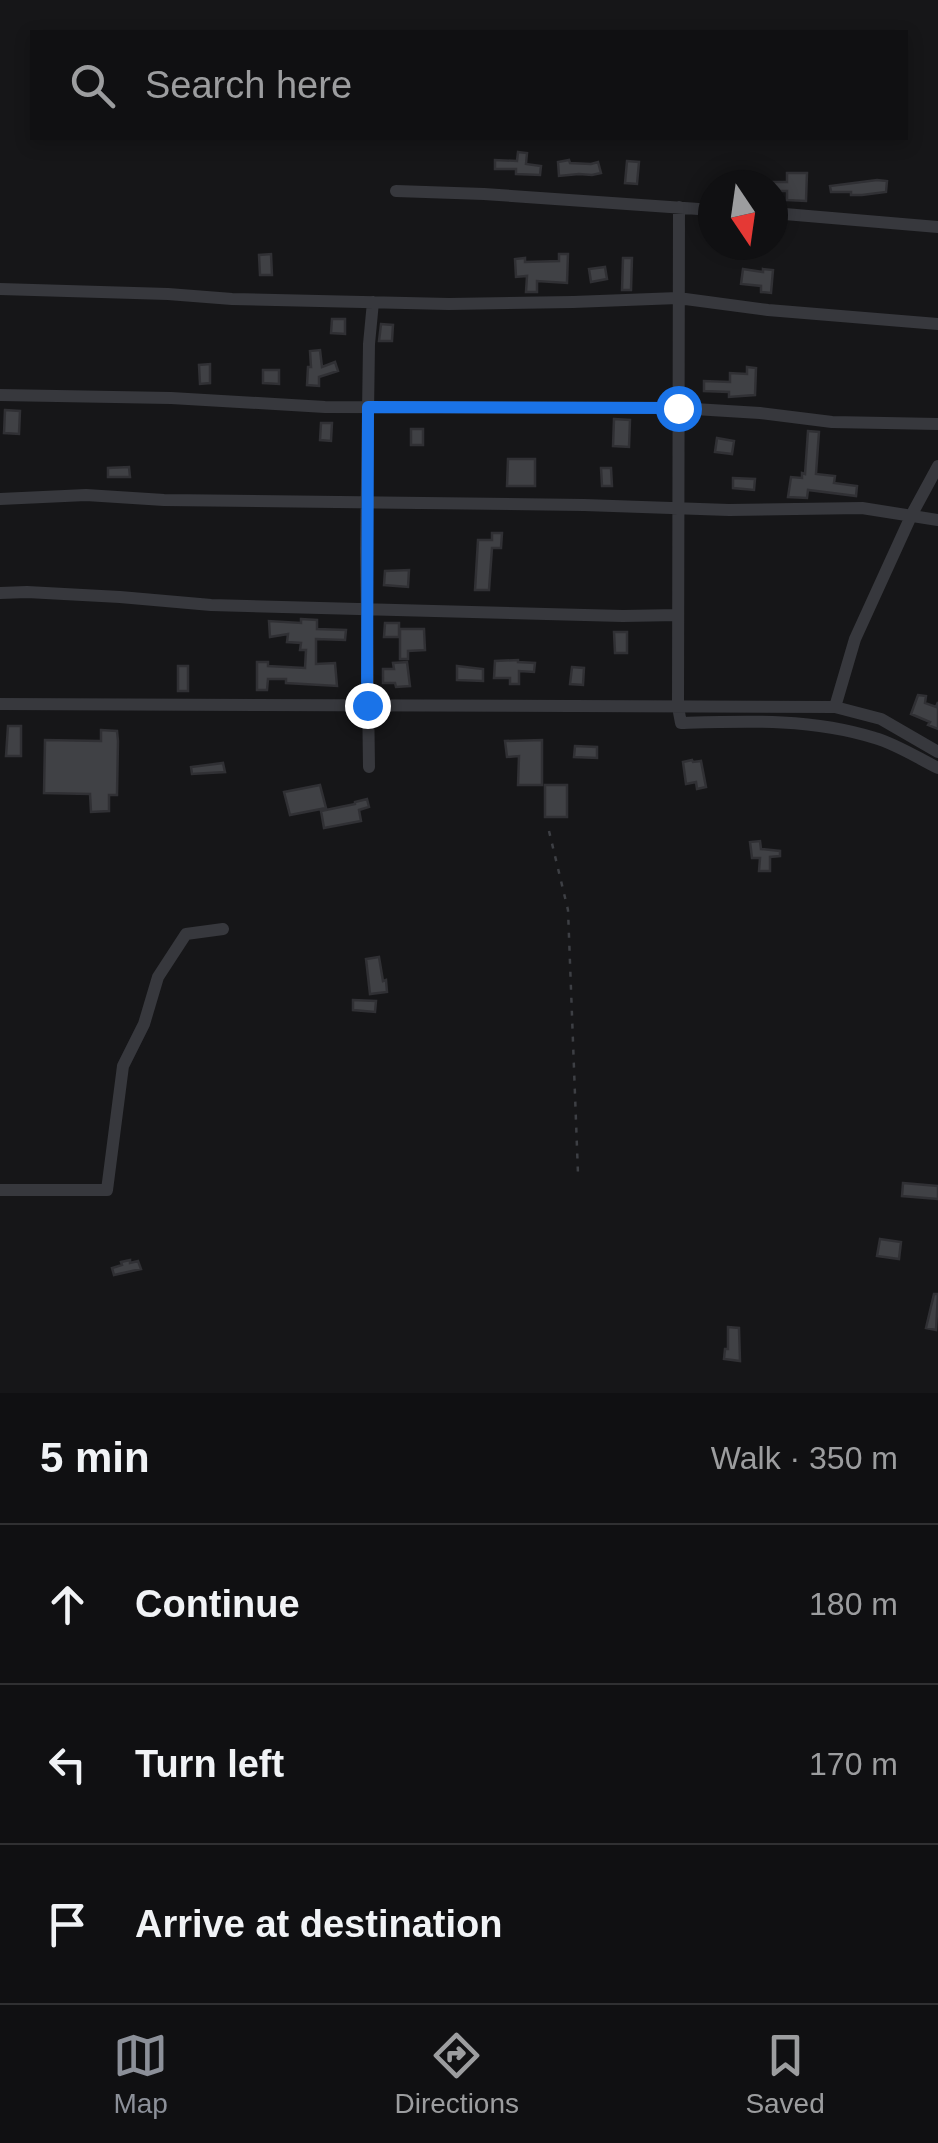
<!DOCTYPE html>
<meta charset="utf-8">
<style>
:root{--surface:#101012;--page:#1e1e20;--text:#f1f3f6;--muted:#9c9d9f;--line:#303032;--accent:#8c9099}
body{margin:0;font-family:Helvetica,sans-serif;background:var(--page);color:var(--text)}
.compass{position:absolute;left:698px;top:170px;width:90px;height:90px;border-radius:50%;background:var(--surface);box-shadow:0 5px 15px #0003;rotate:167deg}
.stop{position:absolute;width:30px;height:30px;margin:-22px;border:8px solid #1a73e8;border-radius:50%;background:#fff}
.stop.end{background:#1a73e8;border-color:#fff;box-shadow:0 2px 10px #0008}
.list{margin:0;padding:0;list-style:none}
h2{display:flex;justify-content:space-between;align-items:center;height:130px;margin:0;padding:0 40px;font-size:42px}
h2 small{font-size:32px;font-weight:400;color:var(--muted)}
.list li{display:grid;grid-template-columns:65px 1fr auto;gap:30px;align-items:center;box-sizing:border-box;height:160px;padding:0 40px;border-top:2px solid var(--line)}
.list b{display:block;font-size:38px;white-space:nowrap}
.list em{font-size:32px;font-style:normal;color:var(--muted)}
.icon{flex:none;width:55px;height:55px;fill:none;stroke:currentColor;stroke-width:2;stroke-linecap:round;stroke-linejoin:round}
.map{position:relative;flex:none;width:938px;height:1393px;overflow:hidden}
.search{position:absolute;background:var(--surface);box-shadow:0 5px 15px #0003;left:30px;right:30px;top:30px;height:110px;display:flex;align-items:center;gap:25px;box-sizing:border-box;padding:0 35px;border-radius:0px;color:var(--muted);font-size:38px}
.sheet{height:610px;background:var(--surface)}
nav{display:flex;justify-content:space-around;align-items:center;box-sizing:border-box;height:140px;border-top:2px solid var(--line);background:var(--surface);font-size:28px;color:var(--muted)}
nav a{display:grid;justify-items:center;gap:5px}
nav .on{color:var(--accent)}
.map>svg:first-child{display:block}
.building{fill:#404145;stroke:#303034;stroke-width:2.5}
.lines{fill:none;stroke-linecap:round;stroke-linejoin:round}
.path{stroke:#3d3f44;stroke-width:2.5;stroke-dasharray:5 8;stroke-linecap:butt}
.minor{stroke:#37383d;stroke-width:12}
.route{stroke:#1a73e8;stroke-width:12}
</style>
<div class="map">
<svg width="938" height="1393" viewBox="0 0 938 1393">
<rect width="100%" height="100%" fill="#161618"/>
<path class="building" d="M518,152L527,153L526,164L541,166L540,175L516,174V169H495V160L517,161Z
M569,160L570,163L591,164L598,162L601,173L592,175L579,174L559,176L558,162Z
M627,161L639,162L637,184L625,183Z
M787,173H807L806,201L787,200V191H773V182H787Z
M877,180L887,181L886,192L862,195H851V192H831L830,186Z
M271,254L272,275H260L259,255Z
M559,254H568L567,283L537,281V292H526L527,276L516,277L515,259L525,258V262L559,261Z
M623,258H632L631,290H622Z
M605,267L607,279L591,282L589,269Z
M743,269L763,272V269L773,270L771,293L761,292V286L741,284Z
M332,319H345V334L331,333Z
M381,324L393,325L392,341H379Z
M320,350L322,367L335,362L338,371L319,377V386L307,385L308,367H311L310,351Z
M210,364V383L200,384L199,365Z
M747,367L756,368L755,395L729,397V392L704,391V381L730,382V373L747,374Z
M263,370H279V384L263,383Z
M5,410L20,411L19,434L4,433Z
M614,419L630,420L629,447L613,446Z
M321,423H332L331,441L320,440Z
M411,429H423V445H411Z
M808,431L819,432L816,474L835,476L834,483L857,486L856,496L808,490L807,498L788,497L791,477L802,478V473L805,474Z
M717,438L734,441L732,454L715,452Z
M508,459H535V486H507Z
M129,467L130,477H108V468Z
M601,468H611L612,486H602Z
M733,478L755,479L754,490L733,488Z
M492,533H502L501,548H492L489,590H475L478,540H492Z
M409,570L408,587L384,585L385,571Z
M301,619L317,620V629L346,630L345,640L316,639V664L335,663L337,686L286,683V679H268L267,690H257V662H268V666L305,668L306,650H300L301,643L287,642L288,634L270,637L269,621L301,623Z
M385,623H399V637H384Z
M400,629H424L425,650L408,651V659H400Z
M614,632H627V653H615Z
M518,660V662L535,663L534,672L519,671V684H510V678H494L495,661Z
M407,662L410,686L396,687L395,683H383V669H394L393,663Z
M178,666H188V691H178Z
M457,666L483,669V681L457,680Z
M572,667L584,668L583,685L570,684Z
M918,695L926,696L925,703L936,707L938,702V729L928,725L930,722L911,714Z
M8,726H21V756H6Z
M101,730L117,731L118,741L117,795H109V811L91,812L90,794L44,793L45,740L101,741Z
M542,740V785H518L519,756L507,757L505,741Z
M575,746L597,747V758L574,757Z
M692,760L693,762L701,761L706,787L697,789L696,782L686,784L683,762Z
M223,763L225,772L192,774L191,767Z
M320,785L326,808L290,815L284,792Z
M545,785H567V817H545Z
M367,799L369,807L359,810L361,821L324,828L321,811L355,804V802Z
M760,841L761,849L780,851V856L770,857V871H759L760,858H752L750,842Z
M379,957L383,981L386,980L387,992L370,994L366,959Z
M353,1000L376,1001L375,1012L353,1010Z
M903,1183L938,1186V1199L902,1196Z
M880,1239L901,1242L899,1259L877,1256Z
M130,1260V1263L138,1261L141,1269L114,1275L112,1268L122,1265L121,1262Z
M934,1294H938L936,1330L926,1328Z
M728,1327L739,1328L740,1361L724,1359L725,1349H728Z"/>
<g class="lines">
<path class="path" d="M549,831L568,910L578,1174"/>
<path class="minor" d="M396,191L484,194L713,210
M679,207L678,707L681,723C745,721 812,718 875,738C896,744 918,758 938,768
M773,213L938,227
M0,289L168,294L232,299L449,304L573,302L678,298L768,310L938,324
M0,395L171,398L325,407L678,408L760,413L832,422L938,424
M0,499L86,495L164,500L584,505L729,510L862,508L938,520
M0,593L27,592L120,597L211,605L623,616L678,615
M0,704L835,707L881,719L938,752
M835,707L855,639L912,514L938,466
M369,767L366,549L369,344L373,302
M0,1190H107L123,1066L144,1024L158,977L186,934L223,929"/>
</g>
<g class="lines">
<path class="route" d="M367,705L368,407L678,408"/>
</g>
</svg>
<svg class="compass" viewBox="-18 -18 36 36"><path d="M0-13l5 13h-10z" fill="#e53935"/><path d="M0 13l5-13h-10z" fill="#9c9d9f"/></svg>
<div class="stop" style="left:678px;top:408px"></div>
<div class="stop end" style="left:367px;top:705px"></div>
<div class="search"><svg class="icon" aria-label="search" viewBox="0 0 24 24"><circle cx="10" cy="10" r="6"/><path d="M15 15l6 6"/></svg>Search here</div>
</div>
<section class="sheet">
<h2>5 min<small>Walk · 350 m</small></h2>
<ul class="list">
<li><svg class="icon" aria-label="ahead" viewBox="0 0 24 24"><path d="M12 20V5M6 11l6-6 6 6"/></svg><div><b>Continue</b></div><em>180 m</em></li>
<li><svg class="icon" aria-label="left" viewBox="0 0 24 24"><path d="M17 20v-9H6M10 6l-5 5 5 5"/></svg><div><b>Turn left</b></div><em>170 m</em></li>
<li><svg class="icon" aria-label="arrive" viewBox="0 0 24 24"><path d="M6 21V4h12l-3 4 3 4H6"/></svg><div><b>Arrive at destination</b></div></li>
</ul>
</section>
<nav>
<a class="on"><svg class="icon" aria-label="map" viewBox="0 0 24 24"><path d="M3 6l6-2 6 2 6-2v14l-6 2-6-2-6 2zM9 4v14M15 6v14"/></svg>Map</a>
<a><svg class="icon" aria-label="directions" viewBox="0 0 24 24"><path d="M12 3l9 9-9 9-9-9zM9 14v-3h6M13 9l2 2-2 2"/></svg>Directions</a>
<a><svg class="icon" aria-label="saved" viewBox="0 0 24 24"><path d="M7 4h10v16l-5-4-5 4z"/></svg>Saved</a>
</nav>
